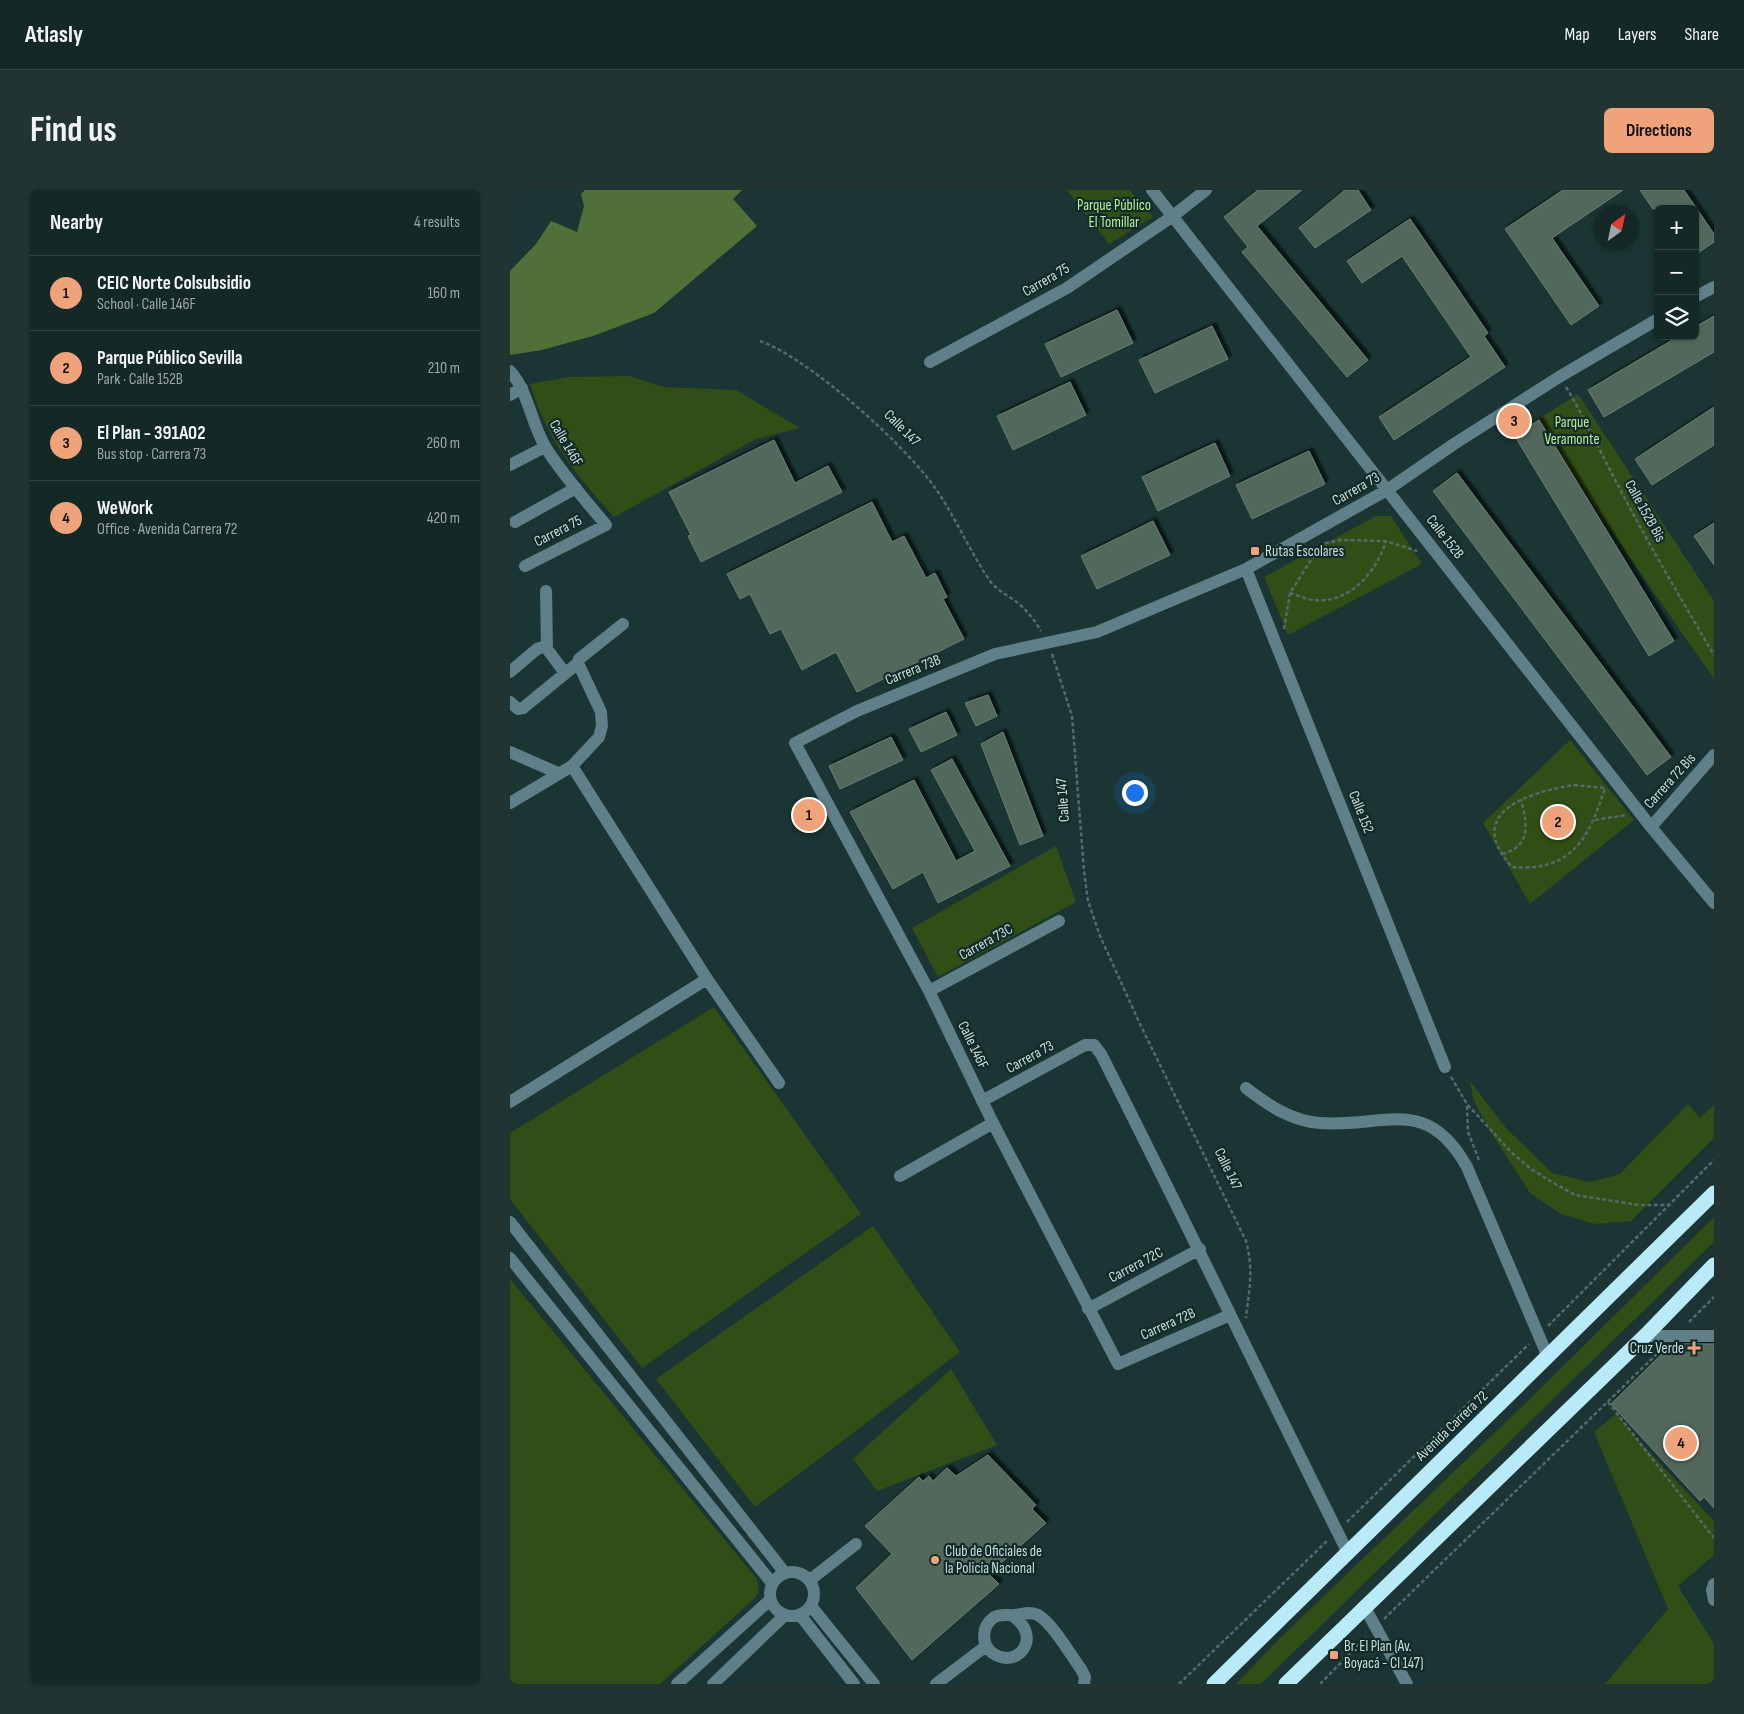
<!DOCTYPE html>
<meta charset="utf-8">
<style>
:root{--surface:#142826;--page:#213432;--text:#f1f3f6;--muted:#9da6a7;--line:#334443;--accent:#f0a27a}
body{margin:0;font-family:"Sofia Sans Condensed",sans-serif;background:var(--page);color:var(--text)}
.controls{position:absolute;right:15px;top:15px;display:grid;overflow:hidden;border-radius:8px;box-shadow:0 1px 4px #0004}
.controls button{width:45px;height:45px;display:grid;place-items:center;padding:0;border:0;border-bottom:1px solid var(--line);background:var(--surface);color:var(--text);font:25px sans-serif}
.compass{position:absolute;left:1084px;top:15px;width:45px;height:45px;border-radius:50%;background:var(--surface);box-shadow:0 1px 4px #0004;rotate:33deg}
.you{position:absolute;left:624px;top:602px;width:18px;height:18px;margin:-12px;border:4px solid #fff;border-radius:50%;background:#1a73e8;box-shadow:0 0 0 8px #1a73e833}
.badge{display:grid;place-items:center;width:32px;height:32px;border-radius:50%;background:var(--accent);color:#111;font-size:16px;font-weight:700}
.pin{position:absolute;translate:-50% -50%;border:2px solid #fff;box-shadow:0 1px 5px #0006}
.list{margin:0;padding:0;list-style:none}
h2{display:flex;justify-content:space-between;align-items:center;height:65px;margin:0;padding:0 20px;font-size:21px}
h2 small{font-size:16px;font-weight:400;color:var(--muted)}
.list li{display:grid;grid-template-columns:32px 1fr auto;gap:15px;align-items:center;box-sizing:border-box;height:75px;padding:0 20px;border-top:1px solid var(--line)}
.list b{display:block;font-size:19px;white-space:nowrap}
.list p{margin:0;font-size:16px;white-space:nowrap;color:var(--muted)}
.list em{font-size:16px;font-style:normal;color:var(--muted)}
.icon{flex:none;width:28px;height:28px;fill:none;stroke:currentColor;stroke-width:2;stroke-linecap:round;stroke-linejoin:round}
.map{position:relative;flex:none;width:1204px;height:1494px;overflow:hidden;border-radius:8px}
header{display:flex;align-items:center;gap:30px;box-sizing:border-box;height:70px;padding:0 25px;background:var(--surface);border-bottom:1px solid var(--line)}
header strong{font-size:24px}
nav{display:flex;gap:28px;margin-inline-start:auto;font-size:18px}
.intro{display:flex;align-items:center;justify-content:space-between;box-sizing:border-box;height:120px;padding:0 30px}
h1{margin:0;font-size:35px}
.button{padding:12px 22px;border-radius:8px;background:var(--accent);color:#111;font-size:18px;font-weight:700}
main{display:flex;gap:30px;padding:0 30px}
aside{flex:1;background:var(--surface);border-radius:8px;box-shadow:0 1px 4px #0004}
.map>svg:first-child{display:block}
.green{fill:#314e17}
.forest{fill:#517038}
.building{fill:#52685c;stroke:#687f72;filter:url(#shadow)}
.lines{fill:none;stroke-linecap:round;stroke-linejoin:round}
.path{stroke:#546b69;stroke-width:2.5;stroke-dasharray:4 2.5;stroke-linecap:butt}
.minor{stroke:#5f8089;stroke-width:12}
.highway{stroke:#b9eaf8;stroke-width:15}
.poi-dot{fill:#f0a27a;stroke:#102b29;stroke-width:2}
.labels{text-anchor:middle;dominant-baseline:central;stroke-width:4.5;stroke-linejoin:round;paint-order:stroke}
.park-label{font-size:15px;fill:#bded9a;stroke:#102b29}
.street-label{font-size:15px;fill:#ccdbd9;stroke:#102b29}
.poi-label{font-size:15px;fill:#ccdbd9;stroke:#102b29;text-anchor:start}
</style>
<header>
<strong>Atlasly</strong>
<nav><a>Map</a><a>Layers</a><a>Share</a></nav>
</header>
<div class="intro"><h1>Find us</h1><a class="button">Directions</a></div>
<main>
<aside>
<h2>Nearby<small>4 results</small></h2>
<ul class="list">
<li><span class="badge">1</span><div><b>CEIC Norte Colsubsidio</b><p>School · Calle 146F</p></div><em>160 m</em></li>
<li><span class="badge">2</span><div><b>Parque Público Sevilla</b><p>Park · Calle 152B</p></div><em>210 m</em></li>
<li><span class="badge">3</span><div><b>El Plan - 391A02</b><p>Bus stop · Carrera 73</p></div><em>260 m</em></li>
<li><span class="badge">4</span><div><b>WeWork</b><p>Office · Avenida Carrera 72</p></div><em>420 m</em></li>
</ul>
</aside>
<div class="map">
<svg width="1204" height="1494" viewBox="0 0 1204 1494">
<defs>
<filter id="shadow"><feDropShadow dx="3.5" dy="-3.5" stdDeviation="1" flood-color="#0009"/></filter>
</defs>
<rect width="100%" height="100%" fill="#1a3533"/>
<path class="green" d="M557,0H620L643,27L599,54Z
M119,186L154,197L226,200L290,238L246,249L104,327C65,283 38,252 20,194L60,187Z
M1068,204L1204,411V489L1025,231Z
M866,326H881L912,374L778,445L754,387Z
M1060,550L1124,630L1020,714L973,633Z
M546,656L566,712L428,787L402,738Z
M204,817L351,1024L132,1178L0,1009V943Z
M960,891L996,938L1042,983L1080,992L1110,984L1178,914L1190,928L1204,915V948L1121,1031L1085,1034L1051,1024L1020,1003L982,944L963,909Z
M1204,1027V1052L751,1494H726L769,1449L1022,1207Z
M363,1036L450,1162L245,1317L146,1189Z
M0,1089L247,1389L249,1400L245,1408L150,1494H0Z
M441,1179L487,1255L367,1301L343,1269Z
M1107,1223L1127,1249L1204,1331V1365L1168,1396L1204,1454V1494H1095L1158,1419L1084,1242Z"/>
<path class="forest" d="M75,0H232L223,9L247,36L144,123L83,146L32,160L0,165V81L26,54L41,31L67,42L74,16L71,4Z"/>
<path class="building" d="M748,0H792L747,36L858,170L837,187L732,62L738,57L714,27Z
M835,0H848L861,20L805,58L789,38Z
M1053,0H1113L1042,48L1089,116L1061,135L995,39Z
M1130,0H1174L1204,44V52L1185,65V19H1143Z
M900,29L978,143L974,146L995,177L884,250L869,227L961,167L892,66L852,93L837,71Z
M607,120L623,153L551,187L535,154Z
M1204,126V162L1094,227L1078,200L1169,146H1185V137Z
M702,136L718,169L645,203L629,170Z
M560,192L576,225L503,260L487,226Z
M1204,217V255L1142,295L1125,269Z
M1029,230L1164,451L1139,466L1004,245Z
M264,250L285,293L318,276L332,302L191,372L178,346L181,345L159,302Z
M705,253L720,286L648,321L632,287Z
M799,261L815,294L742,329L726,295Z
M947,283L1161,567L1137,585L923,301Z
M362,312L382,352L394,346L416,388L425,383L437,407L433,409L454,449L347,502L326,462L292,480L271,439L260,444L240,404L230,409L217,384Z
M643,331L660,365L587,399L571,366Z
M1204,333V375L1184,346Z
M478,505L487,526L466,536L455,513Z
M436,522L447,545L411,562L399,539Z
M493,542L533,646L510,655L471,554Z
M381,547L393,570L330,599L319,576Z
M442,569L500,676L428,713L413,682L383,699L340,622L404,590L446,671L465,661L421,580Z
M1162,1154H1204V1318L1194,1307L1190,1311L1101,1214Z
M478,1265L526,1315L522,1319L536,1333L479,1384L489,1394L402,1470L346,1398L382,1364L355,1336L409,1287L413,1291L419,1286L423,1291L437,1278L446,1286Z"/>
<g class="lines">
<path class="path" d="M250,151C299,168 399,258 428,302C447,331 461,363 480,391C487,400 495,404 504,410C515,418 524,429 531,441
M1056,197C1072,224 1085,251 1099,278C1131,341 1168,404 1204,465
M780,403C787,405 795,409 803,410C839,414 866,383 876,351
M774,439L780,403L808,359L816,353L831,350L876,351L907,361
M542,464L562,526L574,681L578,711L590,746L630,834L736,1051C744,1080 739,1100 736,1128
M1064,595L1095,598C1079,648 1062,682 1002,677C952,622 1020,602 1064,595Z
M1085,630L1116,625
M992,664C1022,656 1017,634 1011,609
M941,887L957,914L1001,962L1021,979L1042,992L1065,1005L1129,1015H1159
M957,916L958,942L969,970
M1179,1132L1204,1107
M1038,1136L1204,970
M1098,1212L1204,1348
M837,1332L1019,1154
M874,1429L1152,1159
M669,1494L817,1351
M810,1494L856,1447"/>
<path class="minor" d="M642,0L1141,637L1204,713
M1185,107L1204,97
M420,172L557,98L663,26L696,0
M0,181C19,202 21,234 36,258C53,285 75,310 96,335L15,376
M0,205L12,198
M0,275L35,257
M5,332L66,298
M736,379L935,877
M36,401L37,459
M0,482L27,459L33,457L37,459L55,483
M0,512L8,519L13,518L68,473
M0,562L48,583
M62,576L197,789L269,893
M0,613L62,576L89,547L92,536L91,522L68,473L69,469L113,434
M1141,637L1204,565
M419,801L549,731
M736,898C758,915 781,931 810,933C875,938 916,904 957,977L1038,1167
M472,911L575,855H584L591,864C675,1030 755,1197 838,1363
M0,912L197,789
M390,986L483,933
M0,1032L275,1383
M0,1068L262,1393
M578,1119L690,1059
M720,1125L608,1174L483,933L419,801L285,553L347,521L485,464L587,442L736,379L877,300L944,254L1049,187L1148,129
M1135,1146H1204
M260 1404a22 22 0 1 1 44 0a22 22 0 1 1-44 0Z
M300,1390L346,1354
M1204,1394L1202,1400L1204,1410
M301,1416L364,1494
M854,1416L897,1494
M290,1425L344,1494
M503,1426C533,1447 508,1479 484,1464C471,1456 471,1437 483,1428C490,1423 498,1426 505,1425C513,1424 521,1421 528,1425C543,1434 560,1464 571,1479L575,1487L574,1494
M167,1494L260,1410
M203,1494L275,1425
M426,1494L476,1456"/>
<path class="highway" d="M704,1494L1204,1003
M776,1494L1135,1146L1204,1075"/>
</g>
<g class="poi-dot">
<rect x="740" y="356" width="10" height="10" rx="2.5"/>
<path d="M1181.5 1150.5h5v5h5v5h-5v5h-5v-5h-5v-5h5z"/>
<circle cx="425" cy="1370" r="5"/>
<rect x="819" y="1460" width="10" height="10" rx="2.5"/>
</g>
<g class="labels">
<g class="park-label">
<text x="604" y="15">Parque Público<tspan x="604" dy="17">El Tomillar</tspan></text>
<text x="1062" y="232">Parque<tspan x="1062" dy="17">Veramonte</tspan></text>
</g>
<g class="street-label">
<text transform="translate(536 90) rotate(-30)">Carrera 75</text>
<text transform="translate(392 238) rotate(45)">Calle 147</text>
<text transform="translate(56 253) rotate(59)">Calle 146F</text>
<text transform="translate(846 299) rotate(-30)">Carrera 73</text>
<text transform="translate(1135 321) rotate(61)">Calle 152B Bis</text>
<text transform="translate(48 341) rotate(-27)">Carrera 75</text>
<text transform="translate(935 347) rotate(52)">Calle 152B</text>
<text transform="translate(403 480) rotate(-22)">Carrera 73B</text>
<text transform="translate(1160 591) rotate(-48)">Carrera 72 Bis</text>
<text transform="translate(553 610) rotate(-94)">Calle 147</text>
<text transform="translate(851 622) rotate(68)">Calle 152</text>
<text transform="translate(476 752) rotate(-29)">Carrera 73C</text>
<text transform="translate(463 855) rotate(64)">Calle 146F</text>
<text transform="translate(520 867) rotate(-29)">Carrera 73</text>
<text transform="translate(718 979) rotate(64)">Calle 147</text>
<text transform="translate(626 1075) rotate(-28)">Carrera 72C</text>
<text transform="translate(658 1134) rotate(-24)">Carrera 72B</text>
<text transform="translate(942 1236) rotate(-44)">Avenida Carrera 72</text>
</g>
<g class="poi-label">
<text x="755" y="361">Rutas Escolares</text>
<text x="1174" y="1158" text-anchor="end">Cruz Verde</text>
<text x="435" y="1361">Club de Oficiales de<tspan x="435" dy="17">la Policía Nacional</tspan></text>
<text x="834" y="1456">Br. El Plan (Av.<tspan x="834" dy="17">Boyacá - Cl 147)</tspan></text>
</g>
</g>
</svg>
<div class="controls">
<button>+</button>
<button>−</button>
<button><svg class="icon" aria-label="layers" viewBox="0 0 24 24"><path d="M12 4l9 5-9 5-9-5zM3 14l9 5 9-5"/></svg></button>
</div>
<svg class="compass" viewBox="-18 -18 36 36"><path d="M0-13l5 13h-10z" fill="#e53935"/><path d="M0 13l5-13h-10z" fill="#9da6a7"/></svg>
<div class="you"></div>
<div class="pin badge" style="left:299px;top:625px">1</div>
<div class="pin badge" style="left:1048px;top:632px">2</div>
<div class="pin badge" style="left:1004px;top:231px">3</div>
<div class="pin badge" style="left:1171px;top:1253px">4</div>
</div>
</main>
